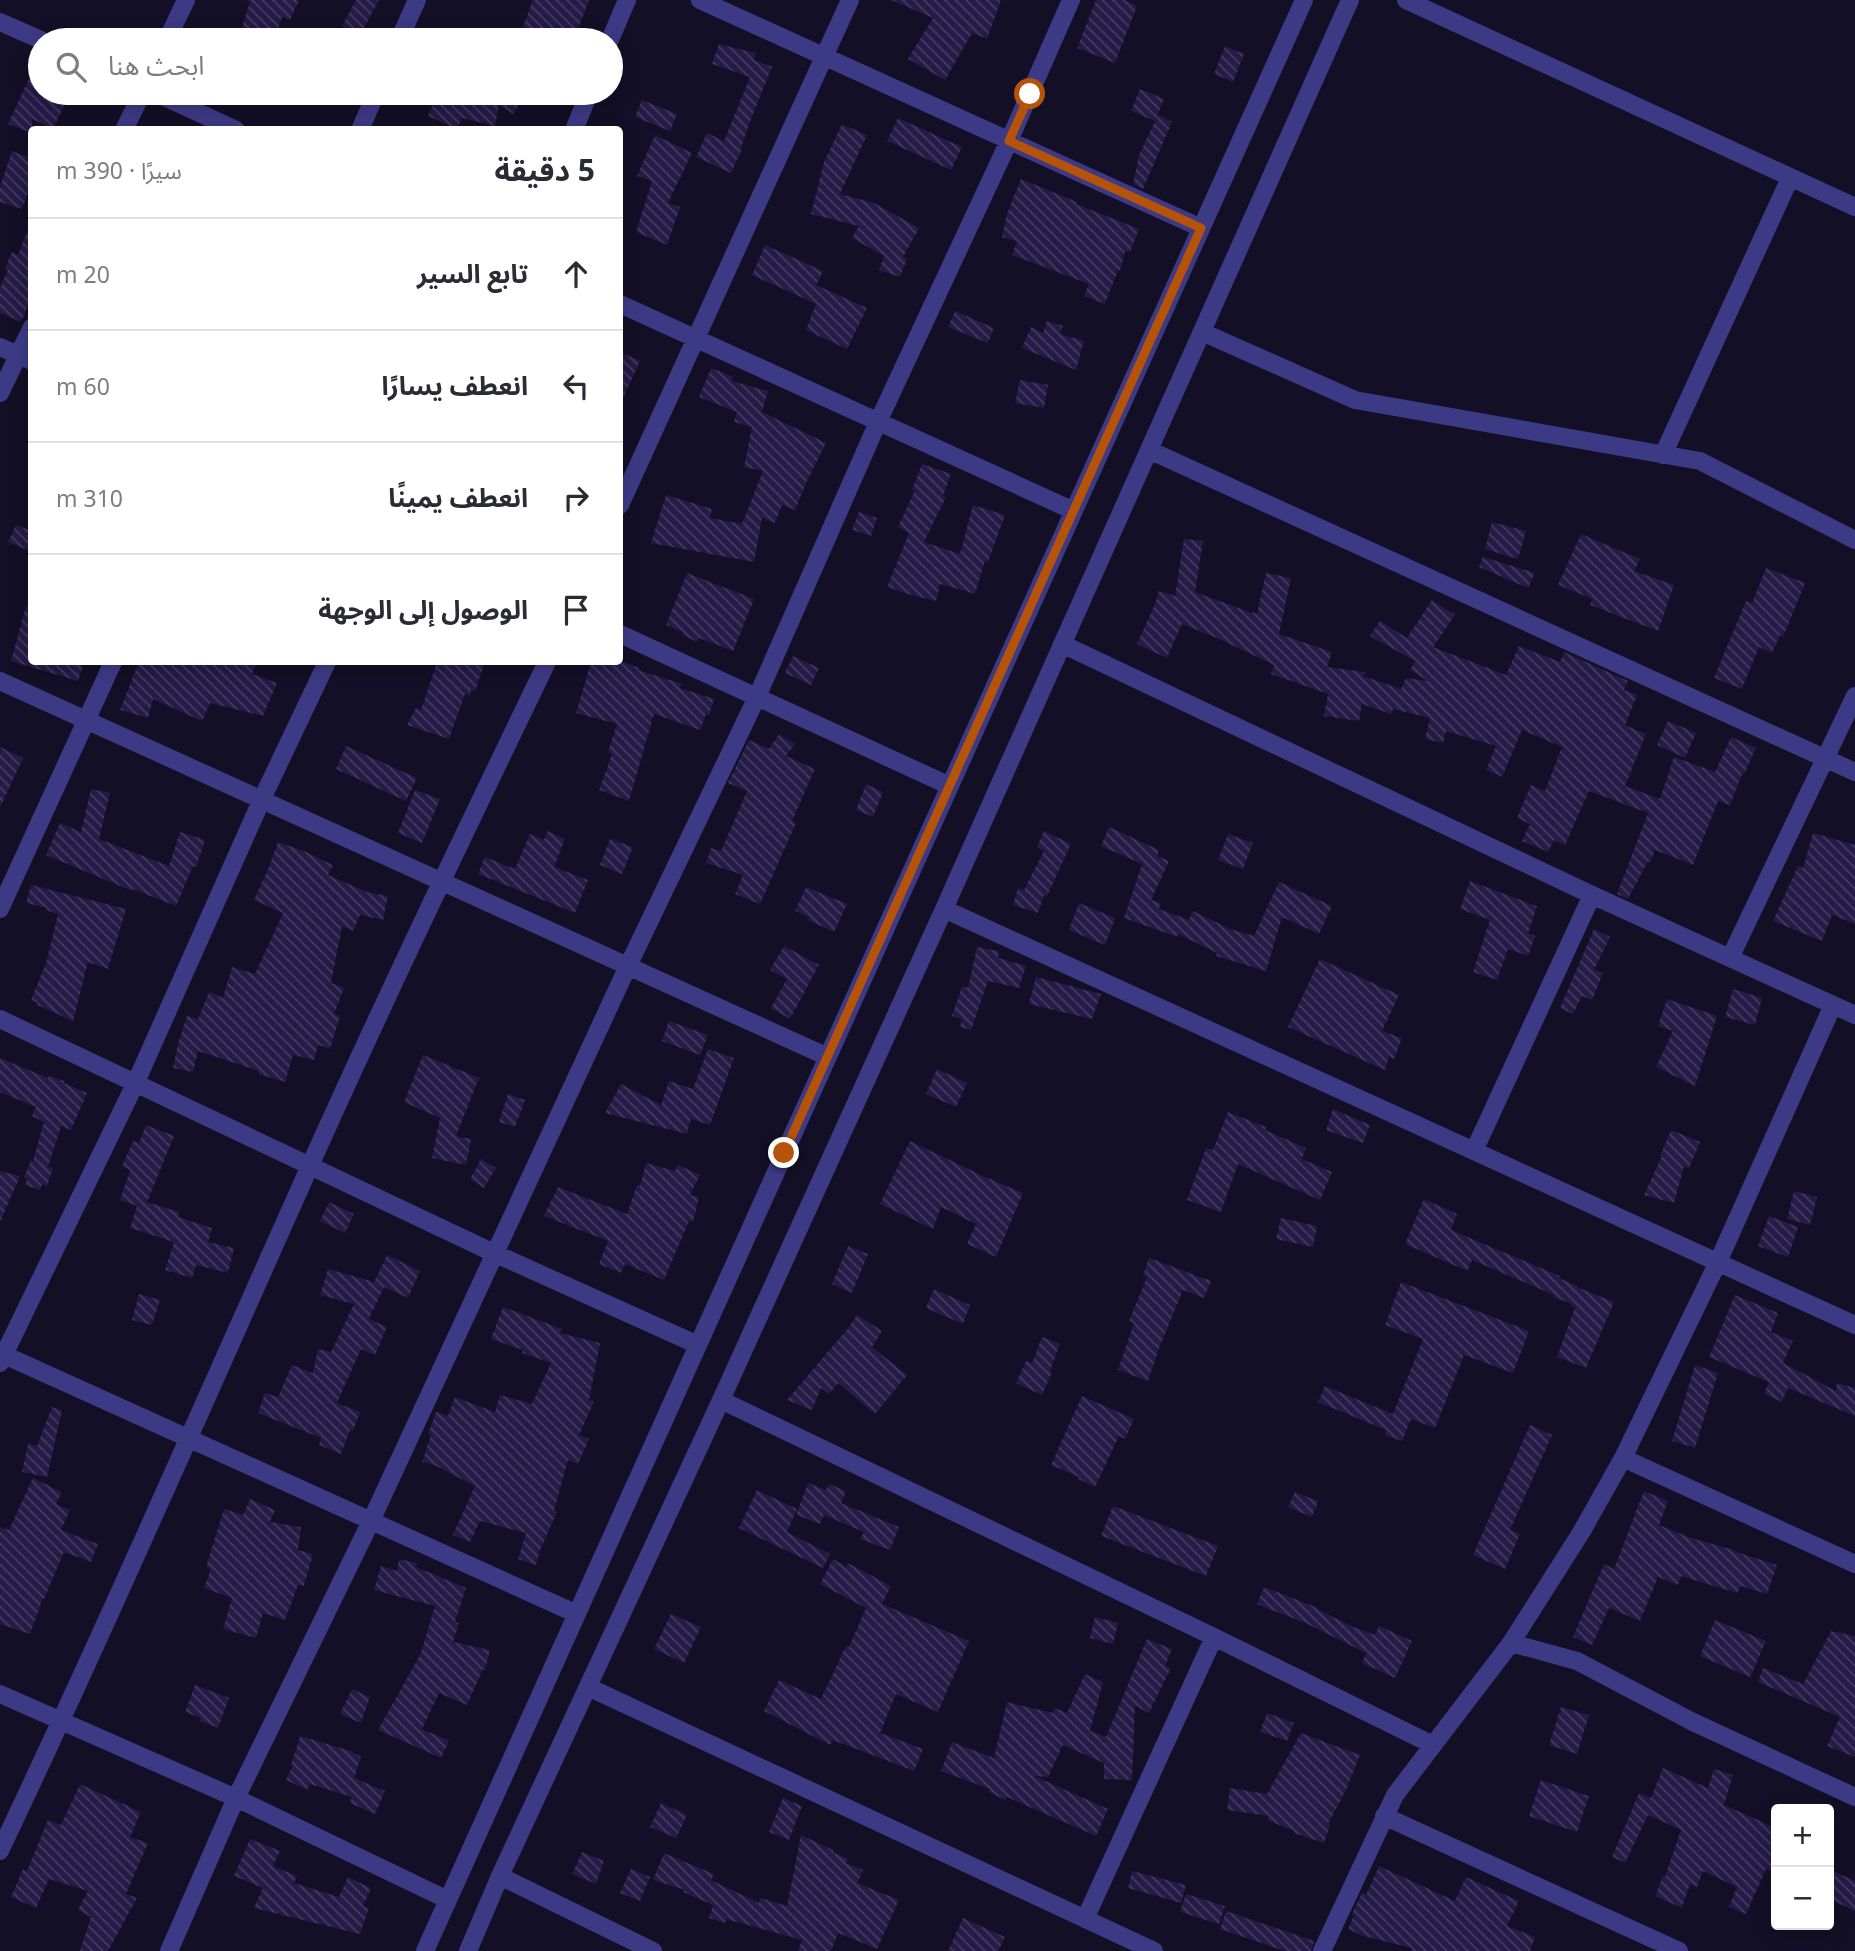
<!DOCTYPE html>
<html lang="ar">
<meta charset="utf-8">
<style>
:root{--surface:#fff;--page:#f2f2f3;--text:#2b2b33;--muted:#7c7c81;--line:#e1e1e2}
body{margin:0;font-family:"Noto Sans","Noto Sans Arabic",sans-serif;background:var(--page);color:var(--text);direction:rtl}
.controls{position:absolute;right:21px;bottom:21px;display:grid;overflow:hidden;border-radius:7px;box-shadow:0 4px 18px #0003}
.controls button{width:63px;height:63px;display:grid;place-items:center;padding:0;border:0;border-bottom:2px solid var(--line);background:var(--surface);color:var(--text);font:35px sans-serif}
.stop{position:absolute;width:21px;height:21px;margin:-16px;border:5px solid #b45309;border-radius:50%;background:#fff}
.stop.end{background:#b45309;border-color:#fff;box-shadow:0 2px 7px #0008}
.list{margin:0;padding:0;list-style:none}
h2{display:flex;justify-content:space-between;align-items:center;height:91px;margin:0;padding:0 28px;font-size:30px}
h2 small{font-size:23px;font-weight:400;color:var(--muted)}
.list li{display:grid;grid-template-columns:46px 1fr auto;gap:21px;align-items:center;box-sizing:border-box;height:112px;padding:0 28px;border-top:2px solid var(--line)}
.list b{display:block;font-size:26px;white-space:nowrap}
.list em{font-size:23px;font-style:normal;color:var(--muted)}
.icon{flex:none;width:38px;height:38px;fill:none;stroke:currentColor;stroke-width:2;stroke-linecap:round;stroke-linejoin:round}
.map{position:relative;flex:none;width:1855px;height:1951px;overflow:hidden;direction:ltr}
.search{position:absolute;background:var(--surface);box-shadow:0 4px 18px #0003;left:28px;top:28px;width:595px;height:77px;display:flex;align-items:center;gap:18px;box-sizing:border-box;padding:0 24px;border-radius:38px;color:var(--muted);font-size:26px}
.panel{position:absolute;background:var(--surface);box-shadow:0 4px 18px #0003;left:28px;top:126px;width:595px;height:539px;border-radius:7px;direction:rtl}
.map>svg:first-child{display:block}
.building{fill:url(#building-back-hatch)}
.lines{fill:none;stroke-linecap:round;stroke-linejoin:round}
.minor{stroke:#3d3a85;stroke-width:18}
.route{stroke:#b45309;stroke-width:9}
</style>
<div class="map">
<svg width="1855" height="1951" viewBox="0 0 1855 1951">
<defs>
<pattern id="building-back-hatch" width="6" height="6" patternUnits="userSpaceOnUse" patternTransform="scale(1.75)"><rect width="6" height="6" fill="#241b47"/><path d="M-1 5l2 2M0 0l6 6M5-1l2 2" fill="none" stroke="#433b63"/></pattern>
</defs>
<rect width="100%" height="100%" fill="#130f26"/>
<path class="building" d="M246,0H299L290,20L282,17L275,40H238L250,2Z
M356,0H379L360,35L342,26Z
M533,0H589L574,40H528L519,37Z
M891,0H1001L987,39L972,33L945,80L908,59L933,18Z
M1096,0H1125L1137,6L1115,63L1077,48Z
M719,44L756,53L754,60L772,67L749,124L741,148L742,149L731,173L696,157L707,133L724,141L750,77L712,64Z
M1225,46L1244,54L1233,82L1214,74Z
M40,55V93H70L53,129L32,119V133L8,124Z
M1140,89L1164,99L1155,121L1131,111Z
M438,93H526L513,114L499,105L495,126L462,118L457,129L428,116Z
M642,100L677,114L670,131L635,117Z
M1158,115L1172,122L1143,189L1133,184L1139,155Z
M898,118L962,147L951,170L887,141Z
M842,124L867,135L840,194L874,203L919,228L903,257L907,259L900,277L879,270L884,256L852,238L859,226L811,214L824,162Z
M655,135L692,153L668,203L680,207L667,245L636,232L652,181L637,176Z
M12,151L32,159V181L22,209L0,202V187Z
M1021,179L1077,202L1076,204L1139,229L1130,252L1125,251L1120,271L1118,270L1105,304L1084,296L1089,284L1012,255L1017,241L1002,237L1007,214Z
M30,224L32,296L21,322L0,313V288L8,269L5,268L12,252L18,255Z
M765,245L823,271L816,285L867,308L847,349L806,330L816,304L752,275Z
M955,311L994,328L988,343L948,327Z
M1047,321L1063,326L1060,334L1084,341L1076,370L1022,348L1031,327L1043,333Z
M620,352L640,361L620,405Z
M711,368L733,377L731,381L768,391L762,412L826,443L807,481L795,510L782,505L775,523L762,518L754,562L651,543L666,495L712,509L710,518L742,524L763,471L744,467L752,427L734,422L737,412L699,397Z
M1020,380L1048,385L1044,408L1015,403Z
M922,464L951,474L943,496L946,497L924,542L960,554L973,505L1005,515L988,562L985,561L975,594L940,584L936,601L911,595L887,587L909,533L898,527L915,490H912Z
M859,512L877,518L871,536L852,530Z
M1492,522L1526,531L1518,559L1485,549Z
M16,525L32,531V552L8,542Z
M1581,534L1640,559L1634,571L1674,585L1658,631L1590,605L1592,599L1558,585Z
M1184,539L1203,541L1195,592L1252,613L1253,612L1257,614L1266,573L1291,578L1279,634L1332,652L1327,667L1365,672L1363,676L1401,689L1406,678L1428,681L1410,670L1415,661L1370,636L1380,621L1407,638L1432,600L1455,615L1433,647L1506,675L1519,646L1560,662L1564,652L1628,681L1624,690L1637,695L1625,725L1646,734L1625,786L1660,799L1674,757L1715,772L1731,737L1756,748L1744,775L1742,774L1730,805L1718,801L1693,865L1655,850L1650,862L1648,861L1628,899L1617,894L1648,813L1589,791L1565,845L1554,840L1548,852L1522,841L1530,824L1517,818L1531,785L1545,791L1562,747L1522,730L1502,777L1486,770L1496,746L1446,731L1443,743L1425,739L1430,718L1393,709L1391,714L1362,704L1359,721L1324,716L1328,694L1271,674L1274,665L1217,638L1182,624L1167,658L1137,644L1155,604L1159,591L1175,596Z
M1483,557L1535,573L1528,588L1479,567Z
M1766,568L1805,583L1783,637L1780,635L1772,653L1759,647L1742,689L1714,678L1746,601L1752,603Z
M687,573L754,599L733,651L699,638L697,642L682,635L683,632L666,625Z
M26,606L32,607V662H72L83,665L78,681L11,661Z
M793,656L819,668L811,685L785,673Z
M139,662H257L252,674L277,683L263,716L210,703L202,721L153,699L148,718L120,710Z
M437,662H485L475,691L471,690L470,696L465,694L449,739L407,725L416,708L421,710Z
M591,662H624L639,668L638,670L682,684L680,688L714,699L709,715L706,714L700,730L654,714L629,801L599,790L612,754L608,752L617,724L576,713Z
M1668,721L1696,733L1685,758L1657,745Z
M779,734L795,744L786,756L815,769L792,821L796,823L760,904L735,894L743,875L706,863L711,848L721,851L747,791L728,783L749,740L769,749Z
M346,746L417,778L406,801L336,769Z
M0,747L23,758L0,808Z
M866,784L883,792L873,817L856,810Z
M91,789L110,793L99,839L169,866L180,832L205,840L196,867L193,866L176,906L132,889V891L46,855L60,823L81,832Z
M415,790L440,799L422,843L398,833Z
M1109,827L1159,850L1157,856L1169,861L1151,900L1161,903L1159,909L1189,920L1193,911L1230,929L1254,936L1279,882L1332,906L1319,934L1282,917L1266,971L1216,956L1217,953L1178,934L1177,937L1124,918L1142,864L1101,846Z
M547,831L565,839L554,867L588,880L575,913L478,874L485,857L515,869L530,834L544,840Z
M1044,831L1071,844L1047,896L1044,895L1038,913L1013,905L1018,888L1024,890L1044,851L1037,847Z
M1813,833L1855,845V924L1832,915L1822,941L1773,921L1798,866L1803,868Z
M1228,834L1253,843L1243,869L1218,860Z
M610,839L633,847L622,874L600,865Z
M278,842L304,851L333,865L328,875L367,892L388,896L383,920L360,915L353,931L342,926L331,983L344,988L334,1014L340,1016L330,1049L318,1045L314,1060L293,1055L285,1082L258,1074L259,1071L198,1051L193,1072L173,1068L178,1044L187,1016L198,1019L209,992L223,998L232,967L255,974L283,913L254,900L269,867Z
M1470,881L1537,906L1528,933L1535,936L1528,956L1508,949L1497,980L1473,972L1490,920L1460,909Z
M31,885L126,909L108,969L88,962L73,1021L37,1005L38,1003L31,1000L46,963L58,914L46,910L47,908L26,903Z
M806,887L847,904L834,932L808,920L809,917L795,911Z
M1079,903L1115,918L1105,945L1069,930Z
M1594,929L1610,937L1594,970L1603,973L1592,1000L1582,996L1573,1014L1560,1008Z
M784,946L819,965L790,1019L771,1008L787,979L770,970Z
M977,947L999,951L998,958L1026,966L1019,988L988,981L971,1030L960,1027L962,1019L952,1016L962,986L968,988Z
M1320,959L1399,995L1382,1031L1402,1038L1394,1059L1389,1057L1385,1070L1288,1027Z
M1036,977L1101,994L1092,1019L1029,1004Z
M1733,989L1762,998L1755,1025L1725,1017Z
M1667,999L1717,1016L1695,1086L1656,1067L1673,1031L1658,1026Z
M669,1021L708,1035L700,1055L662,1041Z
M708,1049L734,1058L710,1125L691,1119L687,1134L605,1113L621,1084L661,1105L669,1081L693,1089Z
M423,1055L479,1078L456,1136L471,1139L466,1165L432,1158L440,1118L404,1102Z
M0,1058L48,1078L49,1076L64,1081V1083L87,1093L71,1130L61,1126L48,1167L53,1168L47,1186L42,1184L40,1190L25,1185L27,1179L24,1177L31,1160L33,1161L44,1122L32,1116L36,1107L0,1092Z
M937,1069L967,1083L956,1107L926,1094Z
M508,1094L525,1100L515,1127L499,1122Z
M1333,1109L1370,1125L1363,1143L1326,1130Z
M1228,1112L1266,1127L1265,1130L1306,1148L1302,1159L1332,1172L1320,1200L1238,1164L1221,1212L1187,1200L1206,1148L1213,1150Z
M146,1125L174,1136L147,1202L179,1212L178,1217L212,1228L208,1242L234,1248L228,1273L196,1265L192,1278L165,1270L174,1242L130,1228L137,1206L120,1200L130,1170L122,1166L133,1141L139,1143Z
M1671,1130L1700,1142L1689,1168L1684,1166L1674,1203L1644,1195L1662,1156H1660Z
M910,1141L983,1176L1023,1193L996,1257L967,1244L976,1224L941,1207L933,1229L880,1204Z
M481,1159L496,1168L484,1188L470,1179Z
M646,1163L675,1171L678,1165L700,1175L690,1195L699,1197L693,1222L689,1221L664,1280L625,1264L621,1273L599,1264L608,1241L544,1216L558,1187L627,1214L637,1185L640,1186Z
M0,1171L20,1176L0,1222Z
M1794,1191L1817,1197L1810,1225L1787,1219Z
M1424,1199L1457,1214L1451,1230L1560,1276L1559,1278L1577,1286V1287L1614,1302L1586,1368L1557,1357L1575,1307L1571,1306L1572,1304L1553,1297L1554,1295L1472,1260L1467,1271L1405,1244Z
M329,1202L354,1214L345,1233L320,1221Z
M1769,1216L1798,1227L1788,1257L1758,1246Z
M1281,1218L1317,1226L1313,1247L1276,1239Z
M848,1246L868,1254L852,1293L832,1284Z
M387,1255L420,1271L408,1298L384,1287L369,1319L387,1327L375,1355L361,1349L337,1403L360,1412L353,1431L350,1430L341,1454L319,1445L321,1438L258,1413L265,1393L278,1397L292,1365L313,1373L318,1349L331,1352L354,1304L320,1295L328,1269L374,1282Z
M1149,1258L1211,1281L1204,1298L1183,1290L1158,1351L1148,1381L1118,1370L1134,1323L1129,1321L1147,1277L1143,1276Z
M1401,1282L1529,1331L1513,1373L1464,1355L1435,1428L1411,1419L1402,1441L1385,1435L1386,1430L1318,1402L1325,1386L1393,1414L1423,1339L1385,1325Z
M934,1289L970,1305L963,1324L926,1308Z
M139,1294L160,1300L152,1325L132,1320Z
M1735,1295L1778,1313L1771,1332L1793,1341L1783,1363L1836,1391L1837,1383L1855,1388V1416L1788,1388L1782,1402L1764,1394L1769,1382L1709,1357Z
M503,1307L562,1329L560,1333L600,1343L589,1400L594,1402L579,1435L589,1439L578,1464L568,1460L554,1511L557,1512L540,1550L536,1565L518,1559L526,1533L480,1521L470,1542L453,1535L475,1486L434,1465L422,1462L431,1435L428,1434L436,1412L448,1416L455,1397L495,1412L500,1395L532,1404L551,1363L522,1353L523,1350L491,1339Z
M857,1315L882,1331L872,1347L907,1375L875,1414L838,1383L829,1394L821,1388L812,1410L787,1400L849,1327Z
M1042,1337L1060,1344L1050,1371L1052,1372L1042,1395L1016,1383L1026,1361L1032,1363Z
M1695,1365L1718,1373L1695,1448L1672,1441Z
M1082,1396L1134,1419L1125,1439L1119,1436L1095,1487L1078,1479L1079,1477L1051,1465Z
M52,1407L62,1410L47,1477L22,1472L28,1444L37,1446Z
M1530,1425L1552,1435L1510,1530L1520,1534L1505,1569L1473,1555Z
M33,1478L62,1492L56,1504L70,1510L61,1530L98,1544L91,1562L64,1552L44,1599L43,1598L30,1634L0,1624V1527L9,1530Z
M808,1483L826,1490L829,1484L846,1491L841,1503L899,1527L890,1550L860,1539L864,1532L824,1515L820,1524L796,1515Z
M757,1490L797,1509L787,1532L830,1554L823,1568L739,1528Z
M1644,1491L1668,1501L1659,1525L1691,1538L1734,1550L1733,1551L1777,1565L1767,1594L1741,1586L1737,1593L1681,1576L1678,1585L1658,1577L1640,1621L1609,1608L1592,1645L1573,1637L1604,1564L1614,1569Z
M1295,1492L1318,1501L1312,1517L1288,1507Z
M250,1499L275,1510L270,1522L301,1527L298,1550L313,1554L304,1586L298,1585L285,1620L263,1613L256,1638L223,1629L232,1598L204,1588L211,1569L206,1567L224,1509L243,1515Z
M1113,1506L1218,1546L1206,1576L1101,1536Z
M399,1559L417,1563L416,1567L466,1588L455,1622L459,1623L453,1642L490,1650L485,1670L483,1669L467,1705L439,1693L422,1729L449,1741L441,1758L378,1730L421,1653L435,1606L374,1590L381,1566L397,1571Z
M833,1559L846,1567L848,1563L891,1586L882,1604L969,1641L938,1712L896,1694L880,1733L923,1749L914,1771L833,1740L830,1745L764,1711L779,1680L821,1699L846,1646L849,1647L866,1608L820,1584Z
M1264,1587L1318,1608L1317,1609L1351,1626L1375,1635L1379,1626L1412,1641L1395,1678L1362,1663L1366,1653L1305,1623L1257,1604Z
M671,1614L701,1627L684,1663L654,1649Z
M1095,1617L1118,1623L1113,1644L1090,1638Z
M1715,1620L1766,1641L1750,1677L1700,1656Z
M1831,1631L1855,1636V1757L1827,1746L1840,1717L1758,1682L1763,1668L1803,1684Z
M1147,1639L1172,1649L1165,1666L1171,1668L1149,1713L1135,1706L1132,1780L1104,1779V1763L1063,1745L1048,1777L1034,1776L1108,1809L1096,1836L1007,1797L1005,1800L989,1792L990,1789L941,1771L952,1742L994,1758L1007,1702L1053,1713L1055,1708L1067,1713L1085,1674L1103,1682L1090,1731L1106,1737Z
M195,1685L229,1698L218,1728L200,1721L201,1718L185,1712Z
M352,1689L370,1697L361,1723L340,1714Z
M1561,1707L1589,1715L1577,1754L1549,1745Z
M1267,1713L1294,1723L1287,1741L1260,1732Z
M1301,1733L1360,1755L1346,1790L1328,1824L1330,1825L1324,1843L1294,1833V1831L1267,1820L1269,1816L1227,1810L1230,1788L1267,1794Z
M300,1736L351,1751L361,1757L354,1778L385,1791L375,1814L350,1803L352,1797L310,1784L307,1790L286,1780L293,1765H291Z
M1663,1768L1708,1788L1714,1769L1733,1775L1724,1805L1776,1828V1874L1766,1869L1746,1914L1729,1907L1737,1887L1703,1871L1697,1887L1690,1884L1682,1908L1655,1896L1663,1876L1665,1877L1681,1830L1648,1815L1625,1863L1612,1857L1639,1793L1651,1798Z
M1541,1780L1589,1796L1577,1832L1529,1816Z
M80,1784L141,1812L130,1837L148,1843L126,1894L137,1898L108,1951H80L91,1917L78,1910L88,1891L49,1879L36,1908L11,1897L23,1869L27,1871L48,1820L61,1825Z
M783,1798L802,1806L789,1840L769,1832Z
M661,1803L687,1815L676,1838L650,1827Z
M801,1835L833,1850V1852L848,1859L846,1863L863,1870L857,1883L899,1900L877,1949L838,1933L831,1951H798L802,1940L726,1919L725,1923L709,1918L713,1905L683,1892L685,1890L653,1880L664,1853L714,1874L711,1880L759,1903L760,1898L787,1906Z
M250,1839L280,1851L273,1866L297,1876L294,1883L339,1897L348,1877L371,1888L363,1906L369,1908L360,1934L254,1908L263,1888L234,1876Z
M582,1852L604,1861L596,1884L572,1874Z
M1379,1866L1455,1901L1466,1877L1519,1901L1507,1926L1535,1937L1530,1951H1411L1412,1948L1363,1936L1348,1929L1354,1915L1352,1914L1362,1893L1366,1895Z
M631,1869L650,1877L640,1901L620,1893Z
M1829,1869L1855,1881V1911L1829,1899Z
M1132,1871L1186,1885L1181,1903L1128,1888Z
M1186,1894L1225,1906L1219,1924L1180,1912Z
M1226,1911L1314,1941L1311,1951H1285L1220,1929Z
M963,1918L1005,1937L998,1951H948Z"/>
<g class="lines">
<path class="minor" d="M700,0L1201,228
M1406,0L1855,207
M0,22L41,40
M167,40L186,0
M399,40L417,0
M610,40L627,0
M156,93L236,130
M124,130L142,93
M360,130L376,93
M574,130L589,93
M620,304L1074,511
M1202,332L1355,400L1700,461L1855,540
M0,347L32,361
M0,393L32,327
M1149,450L1855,772
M1663,455L1790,178
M620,505L850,0
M620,634L950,786
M1062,644L1592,895L1855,1015
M0,681L828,1057
M0,909L113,662
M944,909L1855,1325
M1730,958L1855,696
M0,1019L496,1254L698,1345
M1474,1151L1592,895
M0,1353L577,1614
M0,1363L136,1082L262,799L327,662
M721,1400L1214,1637L1433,1745
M1623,1458L1855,1564
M1511,1643L1577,1661L1693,1722L1855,1797
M588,1687L1154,1951
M0,1694L236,1798L448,1900
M1384,1816L1679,1951
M0,1851C107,1625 207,1396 309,1168C385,998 466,830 547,662
M500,1876L653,1951
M1085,1919L1214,1637
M169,1951L236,1798L371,1521L628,966L757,697L878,422L1009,141L1071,0
M425,1951L1304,0
M468,1951L500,1876L721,1400L944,909L1350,0
M1322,1951L1395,1795L1511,1643L1582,1531L1623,1458L1718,1262L1833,1005"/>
</g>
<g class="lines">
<path class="route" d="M784,1153L1201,228L1009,141L1030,94"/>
</g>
</svg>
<div class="controls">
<button>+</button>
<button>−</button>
</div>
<div class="stop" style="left:1030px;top:94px"></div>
<div class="stop end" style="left:784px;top:1153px"></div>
<div class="search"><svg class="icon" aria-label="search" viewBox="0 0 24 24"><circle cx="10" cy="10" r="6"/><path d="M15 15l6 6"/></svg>ابحث هنا</div>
<section class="panel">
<h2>5 دقيقة<small>سيرًا · 390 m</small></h2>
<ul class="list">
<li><svg class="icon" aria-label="ahead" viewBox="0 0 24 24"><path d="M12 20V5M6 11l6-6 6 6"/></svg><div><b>تابع السير</b></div><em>20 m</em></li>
<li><svg class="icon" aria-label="left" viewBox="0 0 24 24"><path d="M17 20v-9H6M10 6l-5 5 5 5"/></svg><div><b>انعطف يسارًا</b></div><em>60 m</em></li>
<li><svg class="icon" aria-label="right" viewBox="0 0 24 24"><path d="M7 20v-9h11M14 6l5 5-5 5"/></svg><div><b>انعطف يمينًا</b></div><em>310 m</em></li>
<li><svg class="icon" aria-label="arrive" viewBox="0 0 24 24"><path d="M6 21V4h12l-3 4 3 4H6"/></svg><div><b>الوصول إلى الوجهة</b></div></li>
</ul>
</section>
</div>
